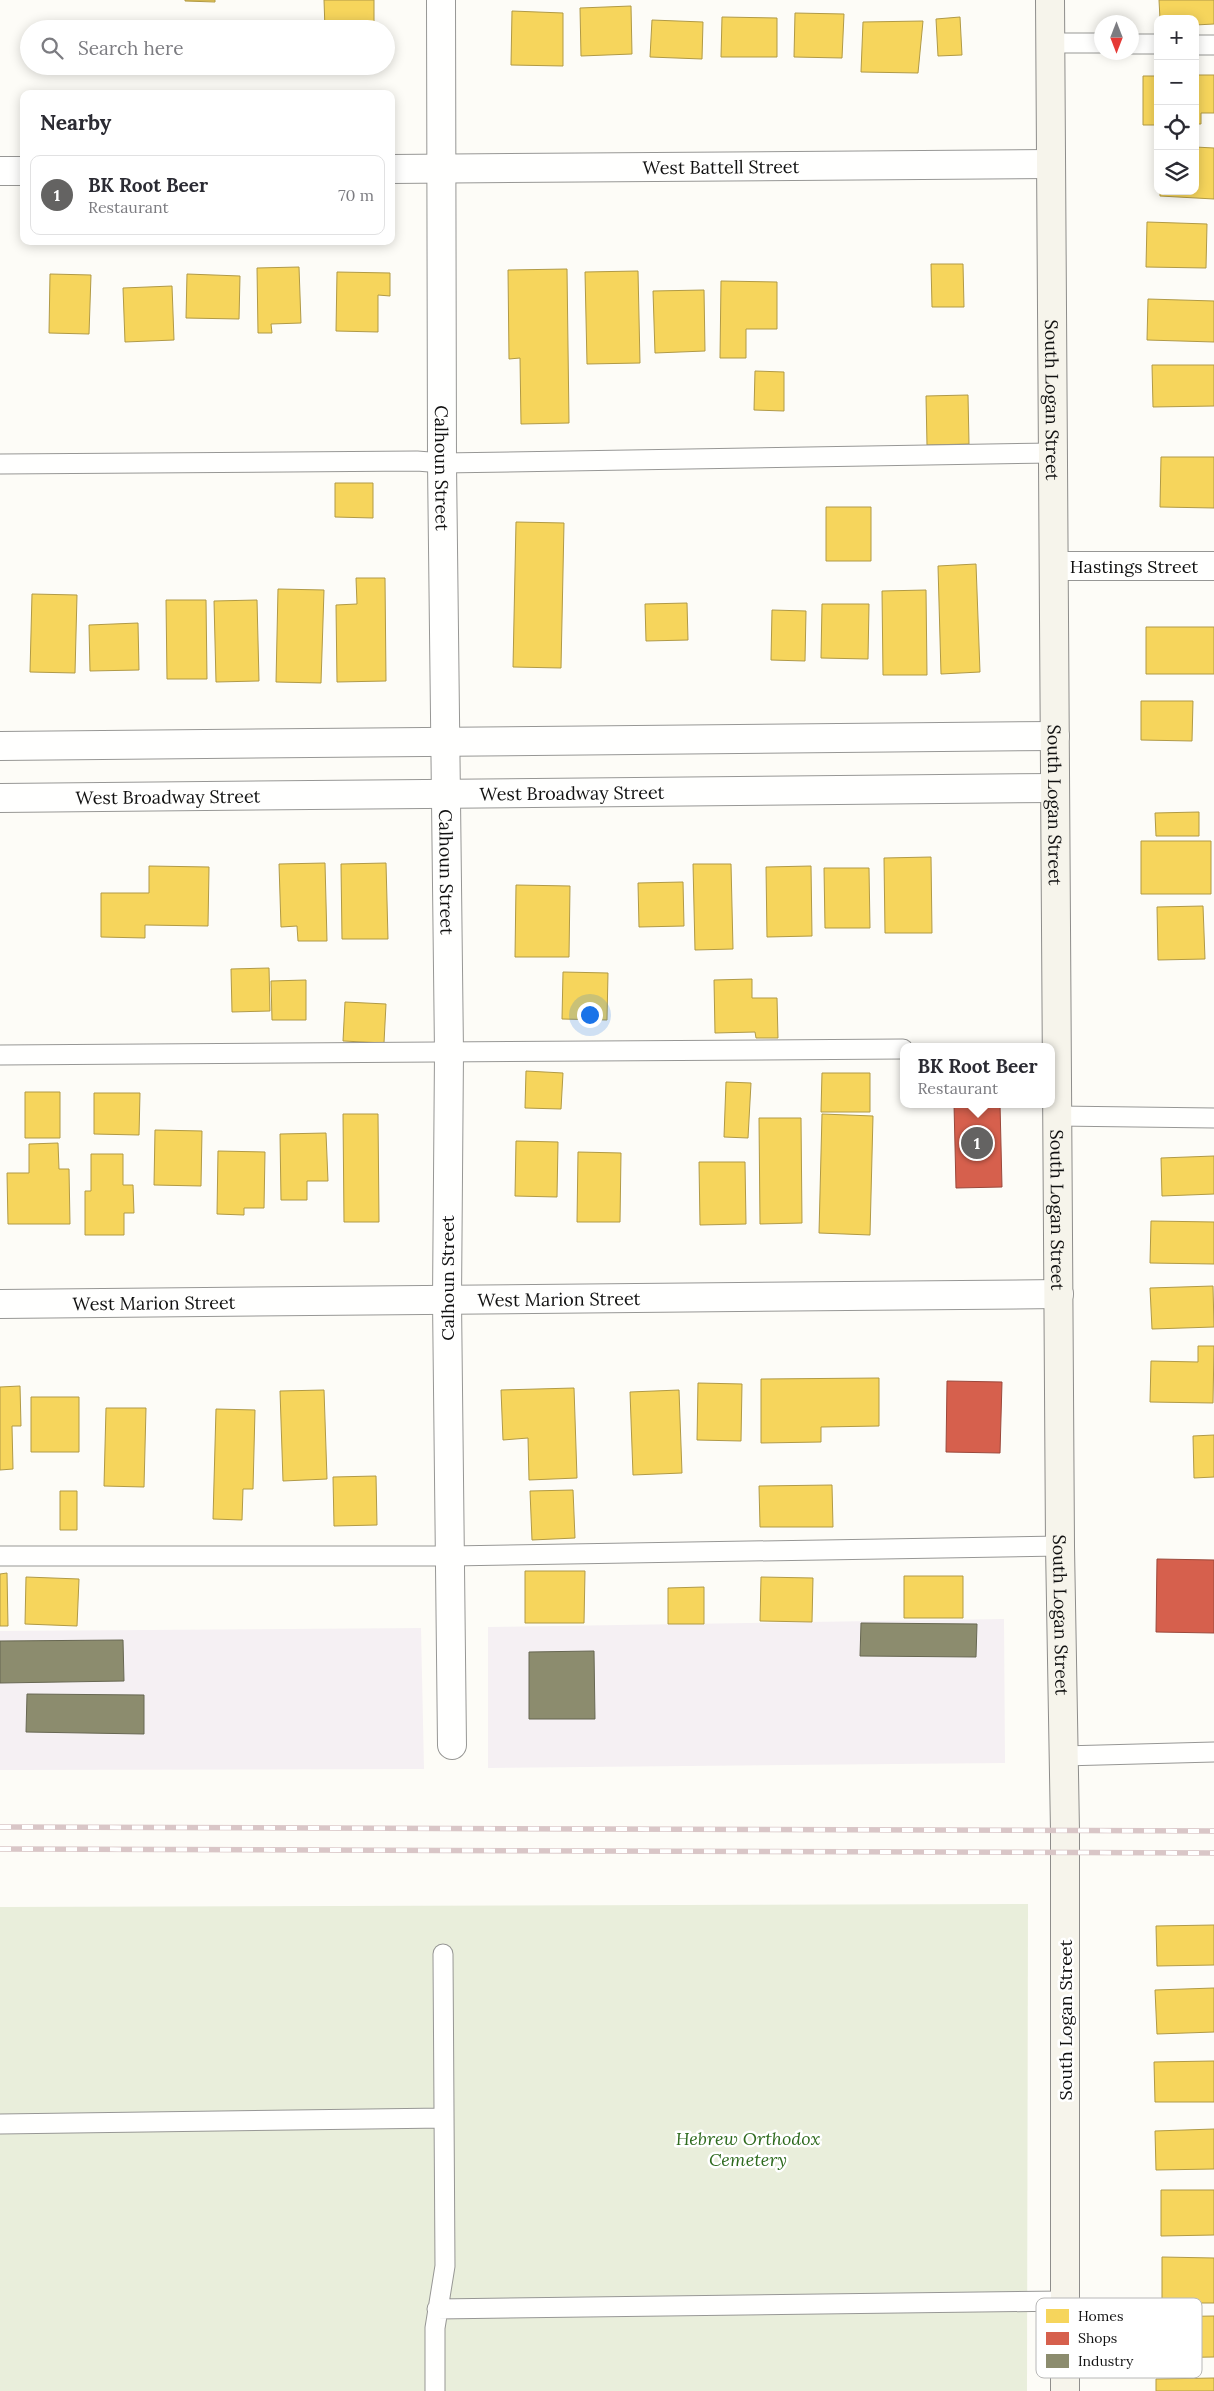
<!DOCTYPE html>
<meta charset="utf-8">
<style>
:root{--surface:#fff;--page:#f7f7f7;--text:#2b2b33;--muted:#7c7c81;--line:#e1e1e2;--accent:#646362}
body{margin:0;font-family:Lora,serif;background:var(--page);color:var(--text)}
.controls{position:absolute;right:15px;top:15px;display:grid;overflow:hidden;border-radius:10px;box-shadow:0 2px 12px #0003}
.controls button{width:45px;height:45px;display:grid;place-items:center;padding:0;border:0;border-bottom:1px solid var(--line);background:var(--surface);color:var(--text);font:25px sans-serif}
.compass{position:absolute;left:1094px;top:15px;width:45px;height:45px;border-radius:50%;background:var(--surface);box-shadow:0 2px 12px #0003;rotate:180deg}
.you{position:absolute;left:589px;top:1014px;width:18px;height:18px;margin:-12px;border:4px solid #fff;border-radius:50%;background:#1a73e8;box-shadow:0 0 0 8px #1a73e833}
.badge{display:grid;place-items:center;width:32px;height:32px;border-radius:50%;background:var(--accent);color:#fff;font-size:16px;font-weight:700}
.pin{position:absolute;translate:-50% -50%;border:2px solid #fff;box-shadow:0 1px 5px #0006}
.popup{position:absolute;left:900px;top:1043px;width:155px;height:65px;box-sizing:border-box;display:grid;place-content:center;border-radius:10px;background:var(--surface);filter:drop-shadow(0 1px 4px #0005);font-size:16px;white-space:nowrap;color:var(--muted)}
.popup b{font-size:19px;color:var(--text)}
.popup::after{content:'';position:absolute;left:50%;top:100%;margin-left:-10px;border:10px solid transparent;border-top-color:var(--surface)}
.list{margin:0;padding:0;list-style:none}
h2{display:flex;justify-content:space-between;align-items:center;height:65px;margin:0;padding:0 20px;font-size:21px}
h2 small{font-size:16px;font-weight:400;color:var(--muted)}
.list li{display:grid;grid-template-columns:32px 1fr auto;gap:15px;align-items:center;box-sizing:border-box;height:80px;margin:0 10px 10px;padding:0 10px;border:1px solid var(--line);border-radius:10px}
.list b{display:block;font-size:19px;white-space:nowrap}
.list p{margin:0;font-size:16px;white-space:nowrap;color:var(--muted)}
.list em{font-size:16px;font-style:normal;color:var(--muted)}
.icon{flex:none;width:28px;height:28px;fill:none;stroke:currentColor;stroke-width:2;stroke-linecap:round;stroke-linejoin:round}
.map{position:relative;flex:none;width:1214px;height:2391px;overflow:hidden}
.search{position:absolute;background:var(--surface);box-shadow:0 2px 12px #0003;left:20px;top:20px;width:375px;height:55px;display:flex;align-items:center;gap:12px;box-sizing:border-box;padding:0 18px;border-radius:28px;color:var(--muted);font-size:19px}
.panel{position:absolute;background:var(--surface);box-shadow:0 2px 12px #0003;left:20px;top:90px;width:375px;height:155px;border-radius:10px}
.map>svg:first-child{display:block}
.industrial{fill:#f5f0f3}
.cemetery{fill:#e9eedb}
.homes{fill:#f6d55c;stroke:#b19a46}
.shops{fill:#d6604d;stroke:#9b483b}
.industry{fill:#8c8c6e;stroke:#676752}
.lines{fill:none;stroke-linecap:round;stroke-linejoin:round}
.lane-casing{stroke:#979795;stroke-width:21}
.street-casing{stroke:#979795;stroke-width:30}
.secondary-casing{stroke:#8e8d8b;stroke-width:30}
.lane{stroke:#fffffe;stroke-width:19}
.street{stroke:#fffffe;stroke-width:28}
.secondary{stroke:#f6f4eb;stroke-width:28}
.rail-casing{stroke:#d9c6c7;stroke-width:5.5}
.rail{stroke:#fff;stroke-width:4;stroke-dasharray:11;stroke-linecap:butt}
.labels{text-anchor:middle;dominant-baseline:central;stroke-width:5;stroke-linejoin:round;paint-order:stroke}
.street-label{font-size:18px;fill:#111;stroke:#fff}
.park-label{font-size:18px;font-style:italic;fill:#2f6b1f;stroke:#fff}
.key{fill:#fff;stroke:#b8b8b8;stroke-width:1}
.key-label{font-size:14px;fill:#111}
</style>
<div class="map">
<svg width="1214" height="2391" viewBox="0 0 1214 2391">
<rect width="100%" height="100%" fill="#fdfcf7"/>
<path class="industrial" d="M1004,1619L1005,1763L488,1768V1627Z
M421,1628L424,1769L0,1770V1631Z"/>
<path class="cemetery" d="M1028,1904L1027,2391H0V1907Z"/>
<path class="homes" d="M185,0H215V2L185,1Z
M324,0H374V29H325Z
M1159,0H1214V24L1195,25V19H1160Z
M631,6L632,54L581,56L580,8Z
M512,11L563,13V66L511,65Z
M795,13L844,14L842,58L794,57Z
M722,17L777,18V57H721Z
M960,17L962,55L938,56L936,19Z
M652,20L703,22L702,59L650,57Z
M923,21L918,73L861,72L863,22Z
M193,24L224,25V29H193Z
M325,66H375V70H326Z
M1195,75H1214V113H1201V124H1195Z
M1143,76H1158V125H1143Z
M1195,147L1214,148V199L1160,196V191H1195Z
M1147,222L1207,224L1206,268L1146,267Z
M931,264H963L964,307H932Z
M299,267L301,323L271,324L272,333H258L257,268Z
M567,269L569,423L521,424L520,358L509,359L508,270Z
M638,271L640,363L587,364L585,272Z
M337,272L390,273V296L378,295V332L336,331Z
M50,274L91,275L89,334L49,333Z
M187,274L240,276L239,319L186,318Z
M721,281L777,282V329H746V358H720Z
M172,286L174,340L125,342L123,288Z
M704,290L705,351L655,353L653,291Z
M1148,299L1214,301V342L1147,340Z
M1152,365H1214V406L1153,407Z
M755,371L784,372V411L754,410Z
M968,395L969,444L927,445L926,396Z
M1161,457H1214V508L1160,507Z
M335,483H373V518L335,517Z
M826,507H871V561H826Z
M516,522L564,523L561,668L513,667Z
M976,564L980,672L941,674L938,566Z
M356,578H385L386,681L337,682L336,605L357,604Z
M278,589L324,590L321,683L276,682Z
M926,590L927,675H883L882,591Z
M32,594L77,595L75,673L30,672Z
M166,600H206L207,679H167Z
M257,600L259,681L216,682L214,601Z
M687,603L688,640L646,641L645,604Z
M822,604H869L868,659L821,658Z
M772,610L806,611L805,661L771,660Z
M138,623L139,670L90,671L89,625Z
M1146,627H1214V674H1146Z
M1141,701H1193L1192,741L1141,740Z
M1199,812V836H1156L1155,813Z
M1141,841H1211V894H1141Z
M931,857L932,933H885L884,858Z
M325,863L327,941H298L297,926L281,927L279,864Z
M386,863L388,939H342L341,864Z
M693,864H731L733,949L695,950Z
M149,866L209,867L208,926L145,925V938L101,937V893H149Z
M811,866L812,936L767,937L766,867Z
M824,868H869L870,928H825Z
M683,882L684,926L639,927L638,883Z
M516,885L570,886L569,957H515Z
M1203,906L1205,959L1158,960L1157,907Z
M269,968L270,1011L232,1012L231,969Z
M563,972L608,973L607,1020L562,1019Z
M752,979V998H777L778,1038H756L755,1032L715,1033L714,980Z
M306,980V1020H272L271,981Z
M345,1002L386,1004L384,1043L343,1041Z
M526,1071L563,1073L561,1109L525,1108Z
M822,1073H870V1112H821Z
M726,1082L751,1083L748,1138L724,1137Z
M25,1092H60V1138H25Z
M94,1093H140L139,1135L94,1134Z
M343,1114H378L379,1222H344Z
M822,1114L873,1116L870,1235L819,1233Z
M759,1118H801L802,1223L760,1224Z
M155,1130L202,1131L201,1186L154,1185Z
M326,1133L328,1181H307V1200H281L280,1134Z
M516,1141L558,1142L557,1197L515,1196Z
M58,1143L59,1169H69L70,1224H8L7,1173H29V1144Z
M218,1151L265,1152L264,1208H244V1215L217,1214Z
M578,1152L621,1153L620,1222H577Z
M91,1154H123V1185H133L134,1213H124V1235H85V1191H91Z
M1214,1156V1194L1162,1196L1161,1158Z
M699,1162H745L746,1224L700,1225Z
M1151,1221L1214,1222V1264L1150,1263Z
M1213,1286L1214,1327L1152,1329L1150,1288Z
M1198,1346H1214L1213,1403L1150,1402L1151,1361L1198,1362Z
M879,1378V1426L821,1427V1442L761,1443V1379Z
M698,1383L742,1384L741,1441L697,1440Z
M20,1386L21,1426H12L13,1469L0,1470V1387Z
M574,1388L577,1478L529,1480L528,1438L503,1440L501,1390Z
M324,1390L327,1479L283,1481L280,1391Z
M679,1390L682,1473L633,1475L630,1392Z
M31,1397H79V1452H31Z
M106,1408H146L144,1487L104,1486Z
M216,1409L255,1410L253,1489H243L242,1520L213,1519Z
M1214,1435V1477L1194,1478L1193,1436Z
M376,1476L377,1525L334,1526L333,1477Z
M832,1485L833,1527H760L759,1486Z
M573,1490L575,1538L532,1540L530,1491Z
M60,1491H77V1530H60Z
M525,1571H585L584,1623H525Z
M7,1573L8,1626H0V1574Z
M904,1576H963V1618H904Z
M26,1577L79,1579L77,1626L25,1624Z
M761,1577L813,1578L812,1622L760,1621Z
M704,1587V1624H668V1588Z
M1214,1925V1965L1157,1966L1156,1926Z
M1214,1988V2032L1157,2034L1155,1990Z
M1214,2061V2102H1155L1154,2062Z
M1214,2129V2169L1156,2170L1155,2131Z
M1161,2190H1214V2235L1161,2236Z
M1162,2257L1214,2258V2303H1162Z
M1214,2316V2357L1151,2358L1150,2317Z
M1214,2378V2391H1156V2379Z"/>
<path class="shops" d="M954,1104H1000L1002,1187L956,1188Z
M947,1381L1002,1382L1000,1453L946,1452Z
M1157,1559L1214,1560V1633L1156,1632Z"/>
<path class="industry" d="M861,1623L977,1624L976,1657L860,1656Z
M123,1640L124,1681L0,1683V1641Z
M594,1651L595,1719H529V1652Z
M27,1694L144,1695V1734L26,1732Z"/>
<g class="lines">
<g class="lane-casing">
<path id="lane" d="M1050,43H1102
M1132,44H1158
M1195,45H1214
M0,464L417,461L442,463L1053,453
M0,1055L903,1049
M1057,1116L1214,1118
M0,1556H450L1060,1546
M1063,1756L1214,1752
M0,2124L444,2118
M437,2309L1065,2301
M435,2391V2328L445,2266L443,1954"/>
</g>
<g class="street-casing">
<g id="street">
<path id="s1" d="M441,0L442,463L449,1053L447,1300L452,1745"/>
<path id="s2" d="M391,169L1051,164"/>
<path d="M0,171H24"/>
<path id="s3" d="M1054,566H1214"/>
<path d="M0,746L1055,736"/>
<path id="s4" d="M0,798L1055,788"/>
<path id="s5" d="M0,1304L1059,1294"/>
</g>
</g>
<g class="secondary-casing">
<g id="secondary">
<path id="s6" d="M1050,0L1060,1546L1065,1831V2391"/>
</g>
</g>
<use href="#lane" class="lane"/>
<use href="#street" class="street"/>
<use href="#secondary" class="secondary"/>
<g class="rail-casing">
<path id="rail" d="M0,1827L1214,1831
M0,1849L1214,1853"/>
</g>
<use href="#rail" class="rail"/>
</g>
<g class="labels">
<g class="street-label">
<text stroke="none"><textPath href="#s2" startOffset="330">West Battell Street</textPath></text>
<text stroke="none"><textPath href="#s6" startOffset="400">South Logan Street</textPath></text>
<text stroke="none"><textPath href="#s1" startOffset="468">Calhoun Street</textPath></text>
<text stroke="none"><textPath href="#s3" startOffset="80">Hastings Street</textPath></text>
<text stroke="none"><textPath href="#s4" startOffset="572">West Broadway Street</textPath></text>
<text stroke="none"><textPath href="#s4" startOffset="168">West Broadway Street</textPath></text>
<text stroke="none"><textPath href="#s6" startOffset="805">South Logan Street</textPath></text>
<text stroke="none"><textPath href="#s1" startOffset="872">Calhoun Street</textPath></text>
<text stroke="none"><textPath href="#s6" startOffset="1210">South Logan Street</textPath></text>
<text transform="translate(447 1278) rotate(-90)">Calhoun Street</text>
<text stroke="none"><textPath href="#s5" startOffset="559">West Marion Street</textPath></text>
<text stroke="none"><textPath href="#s5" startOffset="154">West Marion Street</textPath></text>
<text stroke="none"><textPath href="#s6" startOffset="1615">South Logan Street</textPath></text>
<text transform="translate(1065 2020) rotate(-90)">South Logan Street</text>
</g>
<g class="park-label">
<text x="748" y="2138">Hebrew Orthodox<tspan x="748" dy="21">Cemetery</tspan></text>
</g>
</g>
<rect x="1036" y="2298" width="166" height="80" rx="8" class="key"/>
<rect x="1046" y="2309" width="23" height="14" fill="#f6d55c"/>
<rect x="1046" y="2332" width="23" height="13" fill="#d6604d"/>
<rect x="1046" y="2354" width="23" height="14" fill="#8c8c6e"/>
<g class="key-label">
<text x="1078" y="2321">Homes</text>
<text x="1078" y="2343">Shops</text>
<text x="1078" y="2366">Industry</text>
</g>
</svg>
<div class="controls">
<button>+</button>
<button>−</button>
<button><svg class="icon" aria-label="locate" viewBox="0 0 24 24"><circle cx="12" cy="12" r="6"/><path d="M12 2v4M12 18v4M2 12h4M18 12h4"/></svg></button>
<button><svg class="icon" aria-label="layers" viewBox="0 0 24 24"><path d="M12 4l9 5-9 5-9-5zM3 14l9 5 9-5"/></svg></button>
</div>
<svg class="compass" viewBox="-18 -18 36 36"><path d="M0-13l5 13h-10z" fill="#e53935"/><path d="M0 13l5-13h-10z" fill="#7c7c81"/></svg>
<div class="you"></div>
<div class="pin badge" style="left:977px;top:1143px">1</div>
<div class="popup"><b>BK Root Beer</b>Restaurant</div>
<div class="search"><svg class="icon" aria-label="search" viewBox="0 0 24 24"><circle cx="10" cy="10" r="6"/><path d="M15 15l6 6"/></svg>Search here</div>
<section class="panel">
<h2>Nearby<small></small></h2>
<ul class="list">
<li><span class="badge">1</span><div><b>BK Root Beer</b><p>Restaurant</p></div><em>70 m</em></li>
</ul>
</section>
</div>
